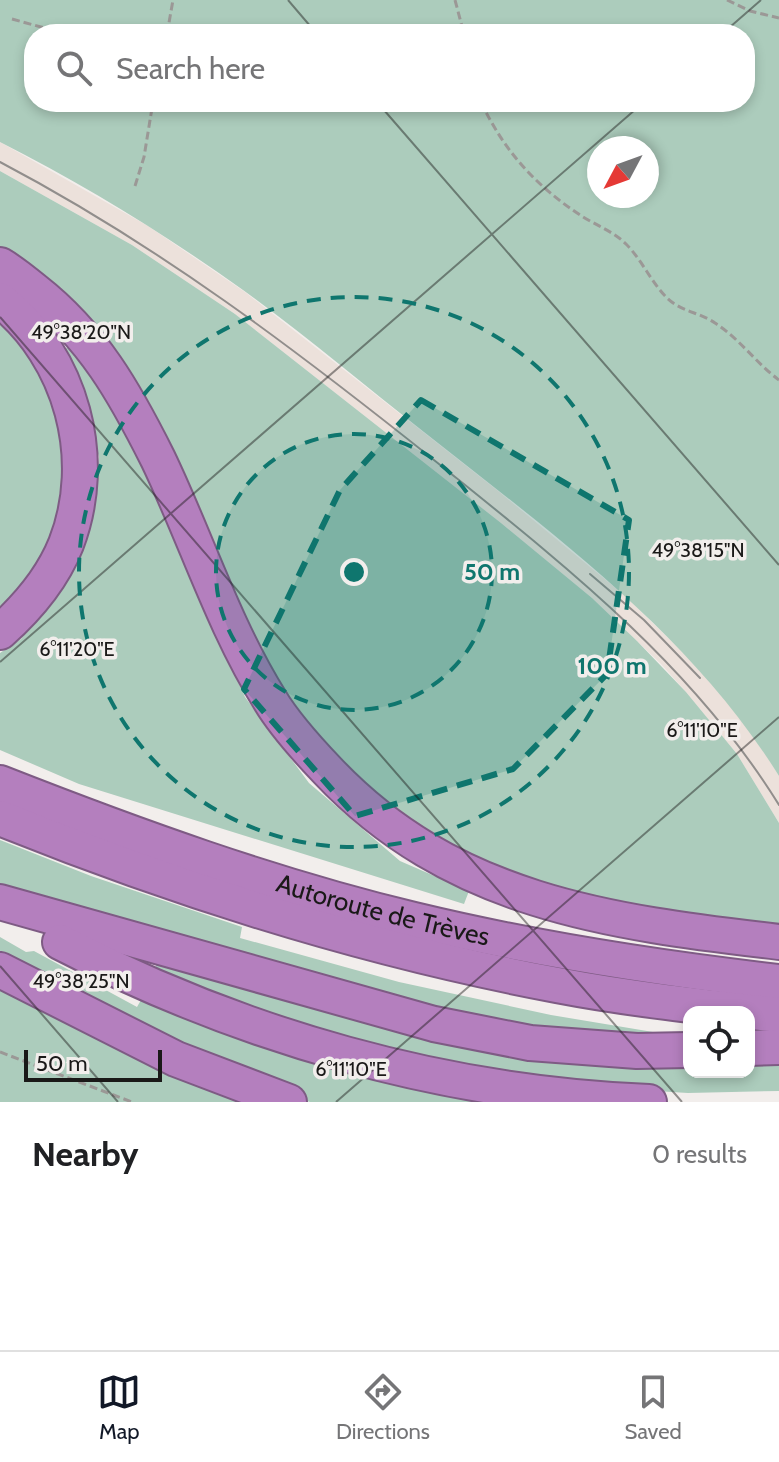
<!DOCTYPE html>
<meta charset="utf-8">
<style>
:root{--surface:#fff;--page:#f2f2f2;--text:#202124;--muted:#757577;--line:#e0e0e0;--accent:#111827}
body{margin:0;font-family:Cabin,sans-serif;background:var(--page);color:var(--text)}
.controls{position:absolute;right:24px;bottom:24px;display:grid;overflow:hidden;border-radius:16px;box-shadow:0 4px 12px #0003}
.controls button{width:72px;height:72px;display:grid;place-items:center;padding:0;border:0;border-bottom:2px solid var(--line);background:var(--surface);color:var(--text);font:40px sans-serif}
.compass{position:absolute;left:587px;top:136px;width:72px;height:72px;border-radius:50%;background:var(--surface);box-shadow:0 4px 12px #0003;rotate:229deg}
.scale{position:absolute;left:24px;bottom:20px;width:138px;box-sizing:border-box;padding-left:8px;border:4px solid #1a1918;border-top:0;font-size:22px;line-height:28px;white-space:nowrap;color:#1a1918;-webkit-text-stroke:6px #f2eeec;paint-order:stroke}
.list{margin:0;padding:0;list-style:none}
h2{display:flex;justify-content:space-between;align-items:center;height:104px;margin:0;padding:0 32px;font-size:34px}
h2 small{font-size:26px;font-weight:400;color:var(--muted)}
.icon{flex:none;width:44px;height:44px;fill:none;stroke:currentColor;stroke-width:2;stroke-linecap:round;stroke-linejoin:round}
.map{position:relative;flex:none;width:779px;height:1102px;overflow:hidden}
.search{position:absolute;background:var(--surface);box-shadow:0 4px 12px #0003;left:24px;right:24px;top:24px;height:88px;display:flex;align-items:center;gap:20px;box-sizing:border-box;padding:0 28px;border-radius:32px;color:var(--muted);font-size:30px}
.sheet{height:248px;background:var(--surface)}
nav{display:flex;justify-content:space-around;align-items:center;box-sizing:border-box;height:112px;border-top:2px solid var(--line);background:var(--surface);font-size:22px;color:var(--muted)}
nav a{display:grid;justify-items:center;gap:4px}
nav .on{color:var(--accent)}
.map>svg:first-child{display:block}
.built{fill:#ece1db}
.green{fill:#acccbc;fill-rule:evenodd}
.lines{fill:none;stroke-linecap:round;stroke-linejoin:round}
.motorway-casing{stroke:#7e5b84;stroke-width:38}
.path{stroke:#9b9896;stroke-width:3;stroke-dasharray:8 4;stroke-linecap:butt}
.motorway{stroke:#b47fbe;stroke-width:34}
.tram{stroke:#918e8c;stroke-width:2}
.marked{fill:#0f766e;fill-opacity:0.2;stroke:#0f766e;stroke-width:6;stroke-dasharray:16 10;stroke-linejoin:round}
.ticks{fill:none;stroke:#1a1918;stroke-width:2;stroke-opacity:0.45}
.ring{fill:none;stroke:#0f766e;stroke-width:4;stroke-dasharray:14 10}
.labels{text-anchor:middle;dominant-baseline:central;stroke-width:7;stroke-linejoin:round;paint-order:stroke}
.street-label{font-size:26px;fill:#1a1918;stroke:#f2eeec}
.ticks-label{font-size:20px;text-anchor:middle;fill:#1a1918;stroke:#f2eeec;stroke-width:7;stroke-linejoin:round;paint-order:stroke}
.centre{fill:#0f766e;stroke:#f2eeec;stroke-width:4}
.ring-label{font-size:24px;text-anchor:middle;font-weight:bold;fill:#0f766e;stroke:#f2eeec;stroke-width:7;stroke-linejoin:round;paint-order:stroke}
</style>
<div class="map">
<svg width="779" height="1102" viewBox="0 0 779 1102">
<rect width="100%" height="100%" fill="#f2eeec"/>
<path class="built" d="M0,142L148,226L245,292L498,491L624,595L699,668L736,712L768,758L779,776V823L737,754L686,692L661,664L592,598L501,523L235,314L132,245L0,171Z"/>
<path class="green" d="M0,0H779V776C691,634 553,534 424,432C364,385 305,335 243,290C166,235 85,185 0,142ZM34,34H745V102H34ZM599,148H647V196H599Z
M0,171L132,245L235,314L501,523L592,598L637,641L686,692L737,754L779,823V927L600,901L498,870L404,818L356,779L314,734L283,690L244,617L162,431L0,249Z
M0,314L44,367L69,452L56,541L0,617Z
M70,345L103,387L132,444L245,697L309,783L400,861L469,891L464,904L79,784L0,750V653L21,639L59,591L90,529L99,457L79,388L61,352Z
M0,840L91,876L242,927L240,938L399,982L551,1015L689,1038L532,1035L0,894Z
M0,937L26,952L34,951L137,1007L141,1000L274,1050L500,1102H310L253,1085L0,961Z
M158,959L689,1064V1072H749V1062H779V1091L688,1093L607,1088L412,1060L153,976Z
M0,984L249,1102H0Z"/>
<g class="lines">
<g class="motorway-casing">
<g id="motorway">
<path d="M0,265C12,272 23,281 34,290C93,336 125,393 158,459C196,538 223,625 270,700C285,725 307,749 327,770C451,902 608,922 779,942"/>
<path d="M0,300C72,357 99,459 66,544C52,579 27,608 0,632"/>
<path id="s1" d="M0,783C135,836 273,886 414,920C534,949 656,968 779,982"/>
<path d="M0,818C181,891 365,949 557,985C630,999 705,1007 779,1015"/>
<path d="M0,902L434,1024L530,1043L637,1051L689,1050"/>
<path d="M60,942C242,1036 444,1094 649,1102"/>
<path d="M0,970L176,1059L289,1102"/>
<path d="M749,1048L779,1047"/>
</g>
</g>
<path class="path" d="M455,0L464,34
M727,0L750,11L779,18
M12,19L66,34
M167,34L173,0
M481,102C504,151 536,186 580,215C595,225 613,231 626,244C642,260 651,282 667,298C680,311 701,313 715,323C740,339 756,363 779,380
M135,186L144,157L153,102
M0,1052L132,1102"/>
<use href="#motorway" class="motorway"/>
<path class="tram" d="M0,162C158,245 295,349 434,460C562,563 692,664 779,805
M590,574L644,620L700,678"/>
</g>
<path class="marked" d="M421,400L629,520L607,674L513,769L355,816L244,689L340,490Z"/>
<path class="ticks" d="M288,0L317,34M722,34L761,0M377,102L779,565M0,317L682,1102M0,662L644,102M0,966L118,1102M336,1102L779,717"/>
<circle cx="354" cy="572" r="138" fill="#0f766e" fill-opacity=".12"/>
<g class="ring">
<circle cx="354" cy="572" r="138"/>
<circle cx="354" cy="572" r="275"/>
</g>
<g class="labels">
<g class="street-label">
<text stroke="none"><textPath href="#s1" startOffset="404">Autoroute de Trèves</textPath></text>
</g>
</g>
<g class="ticks-label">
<text x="81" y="339">49°38'20"N</text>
<text x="698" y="557">49°38'15"N</text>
<text x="77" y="656">6°11'20"E</text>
<text x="702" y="737">6°11'10"E</text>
<text x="81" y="988">49°38'25"N</text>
<text x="351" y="1076">6°11'10"E</text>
</g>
<circle cx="354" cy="572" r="12" class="centre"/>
<g class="ring-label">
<text x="492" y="580">50 m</text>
<text x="612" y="674">100 m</text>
</g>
</svg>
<div class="controls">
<button><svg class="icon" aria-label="locate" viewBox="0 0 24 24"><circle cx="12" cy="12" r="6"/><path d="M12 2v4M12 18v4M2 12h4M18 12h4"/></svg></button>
</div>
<svg class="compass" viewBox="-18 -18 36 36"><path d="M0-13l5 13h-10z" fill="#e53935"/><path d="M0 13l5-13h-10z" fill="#757577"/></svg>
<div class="scale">50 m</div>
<div class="search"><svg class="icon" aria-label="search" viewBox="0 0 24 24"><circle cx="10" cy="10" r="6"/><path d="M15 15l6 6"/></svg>Search here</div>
</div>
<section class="sheet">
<h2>Nearby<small>0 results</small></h2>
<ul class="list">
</ul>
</section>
<nav>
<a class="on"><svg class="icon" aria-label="map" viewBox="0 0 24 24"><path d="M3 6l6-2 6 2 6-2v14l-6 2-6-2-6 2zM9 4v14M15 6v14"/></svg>Map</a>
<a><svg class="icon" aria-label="directions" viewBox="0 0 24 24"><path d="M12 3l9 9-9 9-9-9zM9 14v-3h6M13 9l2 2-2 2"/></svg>Directions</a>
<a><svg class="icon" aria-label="saved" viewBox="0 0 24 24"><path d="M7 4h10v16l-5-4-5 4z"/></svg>Saved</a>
</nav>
